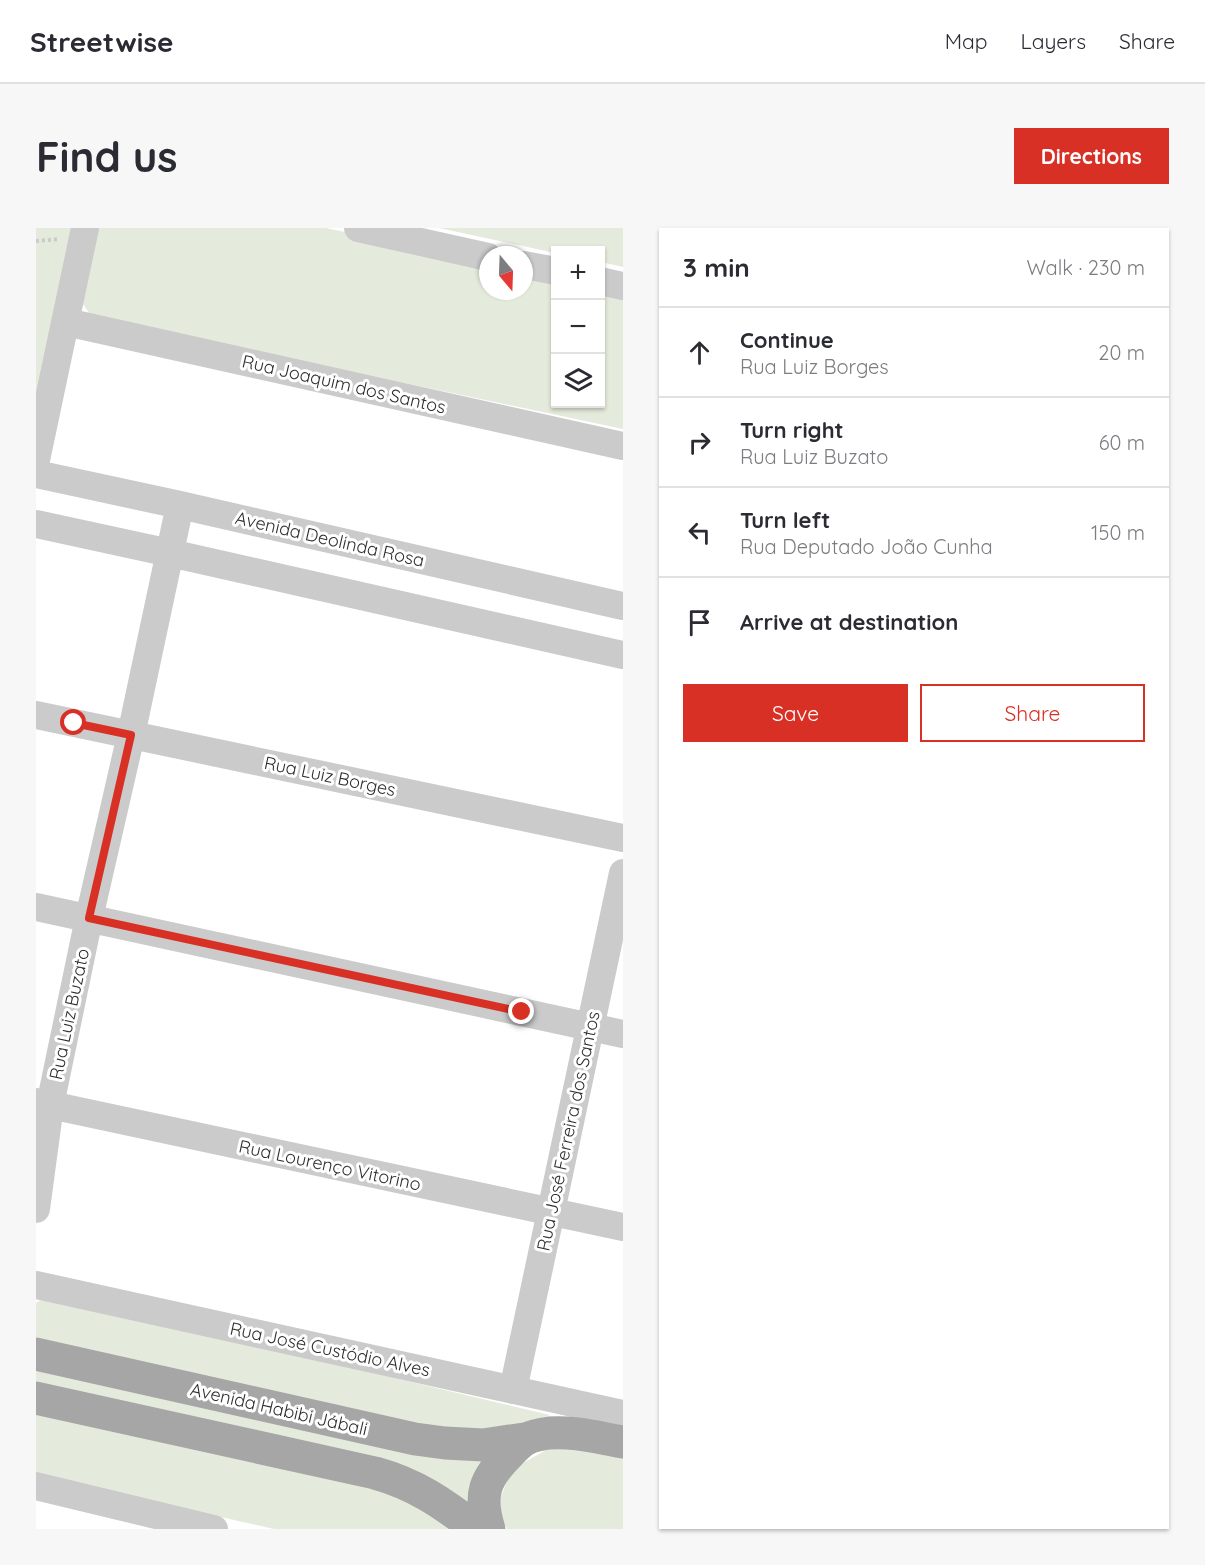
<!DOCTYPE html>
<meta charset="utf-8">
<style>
:root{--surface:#fff;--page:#f7f7f7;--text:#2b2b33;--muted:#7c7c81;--line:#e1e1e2;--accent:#d93025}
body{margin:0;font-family:Quicksand,sans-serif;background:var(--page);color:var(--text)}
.controls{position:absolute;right:18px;top:18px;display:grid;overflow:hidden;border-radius:0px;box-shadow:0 2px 4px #0004}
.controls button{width:54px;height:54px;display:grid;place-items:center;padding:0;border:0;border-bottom:2px solid var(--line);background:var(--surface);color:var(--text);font:30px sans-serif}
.compass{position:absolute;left:443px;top:18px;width:54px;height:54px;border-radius:50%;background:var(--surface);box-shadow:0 2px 4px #0004;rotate:161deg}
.stop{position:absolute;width:18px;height:18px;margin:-14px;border:4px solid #d93025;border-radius:50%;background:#fff}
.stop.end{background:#d93025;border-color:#fff;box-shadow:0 2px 6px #0008}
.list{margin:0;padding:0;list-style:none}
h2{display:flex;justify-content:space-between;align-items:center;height:78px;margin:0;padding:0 24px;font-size:26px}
h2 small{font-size:20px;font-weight:400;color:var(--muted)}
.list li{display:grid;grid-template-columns:39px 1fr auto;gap:18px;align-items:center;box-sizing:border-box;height:90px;padding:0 24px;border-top:2px solid var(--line)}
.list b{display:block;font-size:22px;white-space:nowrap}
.list p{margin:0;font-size:20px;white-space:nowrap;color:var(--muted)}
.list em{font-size:20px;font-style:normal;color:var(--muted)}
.actions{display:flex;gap:12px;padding:18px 24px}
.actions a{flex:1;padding:14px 0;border:2px solid var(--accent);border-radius:0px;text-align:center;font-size:21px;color:var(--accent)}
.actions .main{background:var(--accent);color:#fff}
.icon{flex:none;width:33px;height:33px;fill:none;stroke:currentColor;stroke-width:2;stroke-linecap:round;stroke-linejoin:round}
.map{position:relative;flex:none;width:587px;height:1301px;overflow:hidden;border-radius:0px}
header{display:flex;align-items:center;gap:36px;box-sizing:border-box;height:84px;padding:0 30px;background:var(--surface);border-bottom:2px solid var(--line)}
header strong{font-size:28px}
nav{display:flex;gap:33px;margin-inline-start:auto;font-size:21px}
.intro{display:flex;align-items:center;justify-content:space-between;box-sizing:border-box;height:144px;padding:0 36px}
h1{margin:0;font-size:42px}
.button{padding:15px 27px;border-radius:0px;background:var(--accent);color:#fff;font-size:21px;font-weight:700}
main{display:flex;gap:36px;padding:0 36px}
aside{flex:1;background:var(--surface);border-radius:0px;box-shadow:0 2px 4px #0004}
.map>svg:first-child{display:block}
.green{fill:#e5ebdc}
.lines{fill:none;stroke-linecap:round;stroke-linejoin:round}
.path{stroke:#cbcbcb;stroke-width:4;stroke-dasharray:3 3;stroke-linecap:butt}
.minor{stroke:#cbcbcb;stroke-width:28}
.major{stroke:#a6a6a6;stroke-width:33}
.route{stroke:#d93025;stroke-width:8}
.labels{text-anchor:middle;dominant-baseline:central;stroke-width:6;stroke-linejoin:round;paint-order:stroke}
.street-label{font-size:18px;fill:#2e2e2e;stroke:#fff}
</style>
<header>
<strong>Streetwise</strong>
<nav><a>Map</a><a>Layers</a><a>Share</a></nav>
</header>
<div class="intro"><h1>Find us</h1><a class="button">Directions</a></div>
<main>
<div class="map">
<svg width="587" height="1301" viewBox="0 0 587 1301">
<rect width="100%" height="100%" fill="#fff"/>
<path class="green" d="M0,0H39L0,190Z
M60,0H290L452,34V63H488V42L519,49L520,176H564L565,58L587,63V201L60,90L53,85L47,76Z
M403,0H587V39L565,34L564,22H520L519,25Z
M22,1070L514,1187L479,1199L422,1205L0,1111V1075L6,1071Z
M0,1136L449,1226C434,1249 432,1256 435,1283L0,1160Z
M0,1180L354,1263L422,1301H238L0,1247Z
M528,1219L587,1229V1301H471L465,1287L464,1271L471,1253L485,1236L512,1221Z"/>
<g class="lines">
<path class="path" d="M0,13L23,11"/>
<path class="minor" d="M322,0L452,29
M488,37L520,43
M564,53L587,58
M30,94L587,218
M0,232L49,0
M0,246L144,277L587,378
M0,296L134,325L587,427
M0,487L587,610
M0,679L587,806
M0,874L587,999
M0,981L14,877L53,690L95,507L144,277
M0,1057L587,1186
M477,1162L587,645
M0,1258L178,1301"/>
<path class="major" d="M0,1126L379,1211L409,1215L447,1217L488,1211
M0,1170L339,1245C379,1256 407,1275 440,1301
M453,1301C442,1267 449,1250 473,1226C487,1211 492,1208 513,1205C537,1203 563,1210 587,1214"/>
</g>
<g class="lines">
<path class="route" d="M38,495L95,507L53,690L486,784"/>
</g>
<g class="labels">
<g class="street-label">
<text transform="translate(308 156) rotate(13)">Rua Joaquim dos Santos</text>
<text transform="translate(294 311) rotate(13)">Avenida Deolinda Rosa</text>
<text transform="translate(294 548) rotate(12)">Rua Luiz Borges</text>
<text transform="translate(33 786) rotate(-78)">Rua Luiz Buzato</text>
<text transform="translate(532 903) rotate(-78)">Rua José Ferreira dos Santos</text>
<text transform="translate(294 937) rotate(12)">Rua Lourenço Vitorino</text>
<text transform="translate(294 1121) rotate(12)">Rua José Custódio Alves</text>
<text transform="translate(243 1181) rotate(13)">Avenida Habibi Jábali</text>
</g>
</g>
</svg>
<div class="controls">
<button>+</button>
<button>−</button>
<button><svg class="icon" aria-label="layers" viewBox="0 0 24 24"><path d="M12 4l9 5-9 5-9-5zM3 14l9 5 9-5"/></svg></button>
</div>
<svg class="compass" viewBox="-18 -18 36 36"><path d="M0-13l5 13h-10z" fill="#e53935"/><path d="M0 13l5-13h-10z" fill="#7c7c81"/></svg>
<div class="stop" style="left:38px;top:495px"></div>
<div class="stop end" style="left:486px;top:784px"></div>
</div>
<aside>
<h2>3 min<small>Walk · 230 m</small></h2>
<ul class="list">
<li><svg class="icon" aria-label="ahead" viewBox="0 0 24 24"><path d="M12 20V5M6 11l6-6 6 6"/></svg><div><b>Continue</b><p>Rua Luiz Borges</p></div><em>20 m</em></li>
<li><svg class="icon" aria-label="right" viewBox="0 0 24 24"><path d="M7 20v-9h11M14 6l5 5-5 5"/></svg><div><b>Turn right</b><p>Rua Luiz Buzato</p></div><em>60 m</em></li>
<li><svg class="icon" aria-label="left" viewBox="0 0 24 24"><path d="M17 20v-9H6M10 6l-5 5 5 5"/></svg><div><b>Turn left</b><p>Rua Deputado João Cunha</p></div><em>150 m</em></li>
<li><svg class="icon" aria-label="arrive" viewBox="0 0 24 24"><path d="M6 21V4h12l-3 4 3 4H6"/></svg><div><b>Arrive at destination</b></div></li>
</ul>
<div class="actions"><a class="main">Save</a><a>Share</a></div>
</aside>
</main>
